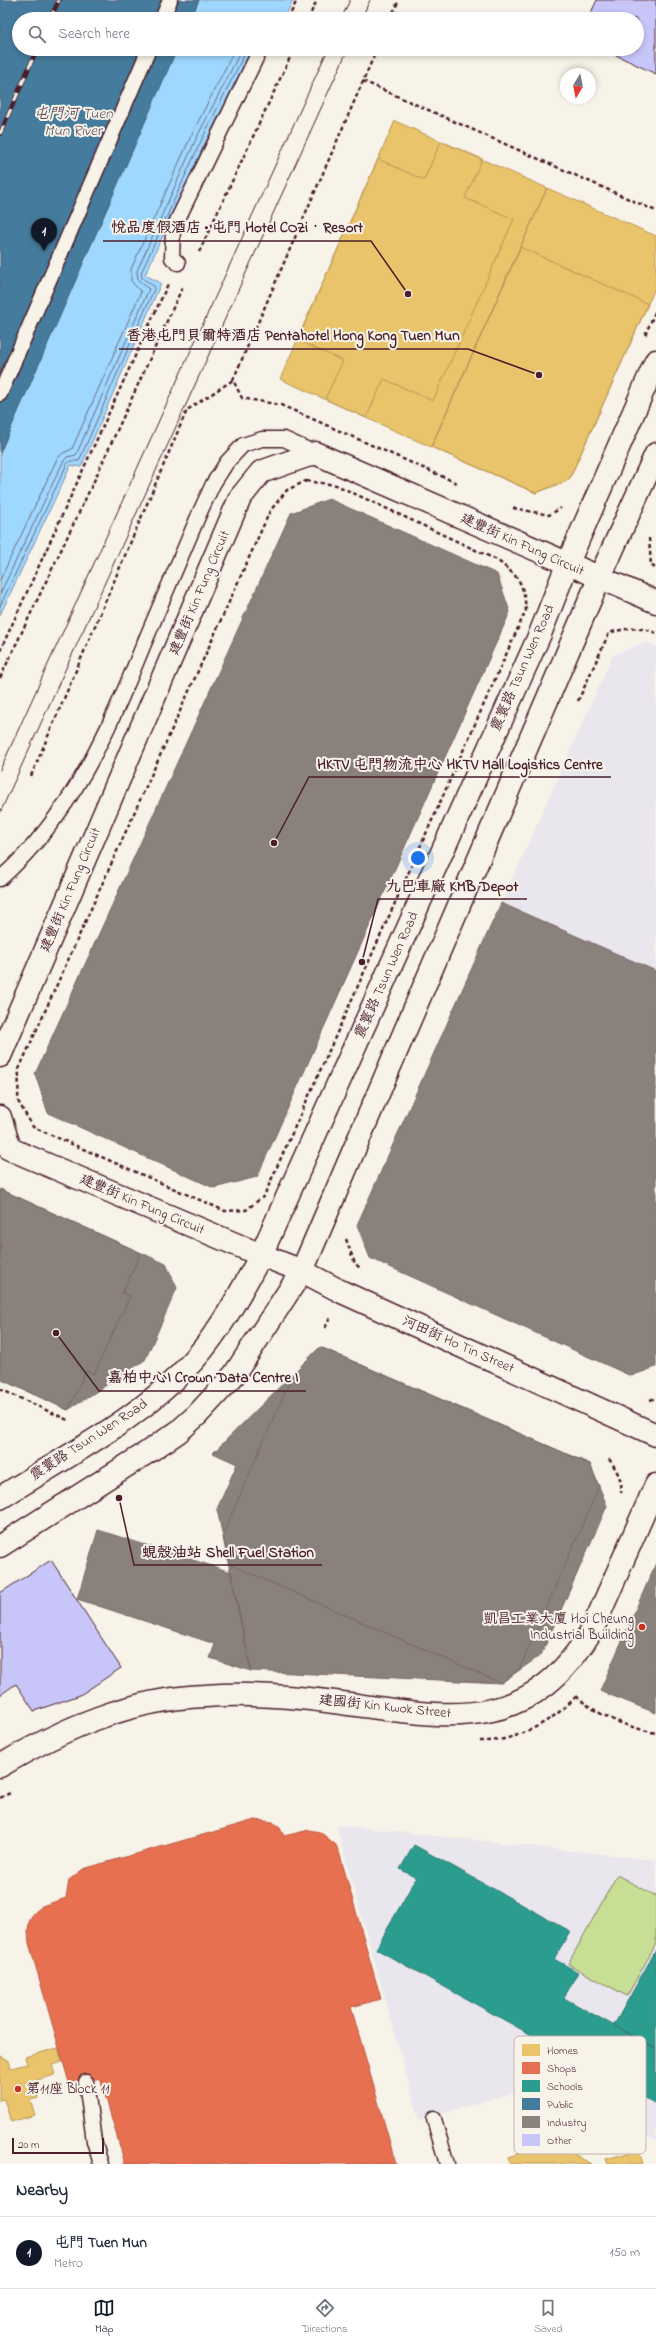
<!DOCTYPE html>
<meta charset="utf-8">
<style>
:root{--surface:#fff;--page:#f2f2f3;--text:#1f2937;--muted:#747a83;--line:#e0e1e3;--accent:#111827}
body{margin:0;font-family:"Indie Flower","LXGW WenKai TC",sans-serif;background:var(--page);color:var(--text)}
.compass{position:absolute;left:560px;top:68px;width:36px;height:36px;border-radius:50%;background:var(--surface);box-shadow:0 2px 6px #0003;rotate:190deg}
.scale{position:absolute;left:12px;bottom:10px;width:92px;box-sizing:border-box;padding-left:4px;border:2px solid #4a1f2b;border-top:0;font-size:11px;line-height:14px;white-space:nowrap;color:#4a1f2b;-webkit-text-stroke:3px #f7f3e8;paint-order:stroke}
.you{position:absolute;left:418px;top:858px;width:14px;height:14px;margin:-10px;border:3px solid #fff;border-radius:50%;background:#1a73e8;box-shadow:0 0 0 6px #1a73e833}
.badge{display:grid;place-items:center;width:26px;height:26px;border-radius:50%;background:var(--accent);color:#fff;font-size:13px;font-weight:700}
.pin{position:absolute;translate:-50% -33px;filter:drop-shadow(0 1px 2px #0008)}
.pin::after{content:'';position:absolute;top:21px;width:14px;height:12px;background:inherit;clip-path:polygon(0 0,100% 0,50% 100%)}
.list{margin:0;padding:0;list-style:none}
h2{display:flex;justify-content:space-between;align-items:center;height:52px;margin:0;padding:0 16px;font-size:17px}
h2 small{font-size:13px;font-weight:400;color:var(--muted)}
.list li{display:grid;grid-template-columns:26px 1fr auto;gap:12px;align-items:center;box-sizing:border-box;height:72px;padding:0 16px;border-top:1px solid var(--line)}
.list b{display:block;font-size:15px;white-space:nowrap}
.list p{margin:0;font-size:13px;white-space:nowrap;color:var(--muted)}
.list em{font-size:13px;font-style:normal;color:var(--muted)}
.icon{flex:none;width:22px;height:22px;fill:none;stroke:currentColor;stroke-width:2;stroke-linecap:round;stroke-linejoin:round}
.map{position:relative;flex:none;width:656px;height:2164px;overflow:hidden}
.search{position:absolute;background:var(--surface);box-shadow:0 2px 6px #0003;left:12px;right:12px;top:12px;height:44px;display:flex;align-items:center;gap:10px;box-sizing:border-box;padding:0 14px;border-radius:22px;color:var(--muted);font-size:15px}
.sheet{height:124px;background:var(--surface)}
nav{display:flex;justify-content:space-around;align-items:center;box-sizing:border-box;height:56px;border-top:1px solid var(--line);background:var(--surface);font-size:11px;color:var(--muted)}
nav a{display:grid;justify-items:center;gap:2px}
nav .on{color:var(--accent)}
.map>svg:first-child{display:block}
.built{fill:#e9e6ed}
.green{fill:#c7df95;stroke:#887f60}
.water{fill:#9fd8ff;stroke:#7d8eaa}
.homes{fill:#e9c46a;stroke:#b99257}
.shops{fill:#e76f51;stroke:#b85746}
.schools{fill:#2a9d8f;stroke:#347771}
.public{fill:#457b9d;stroke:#465f7b}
.industry{fill:#8a817c;stroke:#776464}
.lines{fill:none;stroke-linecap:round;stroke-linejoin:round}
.shore{stroke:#6c6980;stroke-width:1}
.building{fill:#c8c6f9;stroke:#4a1f2b}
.service-casing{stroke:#4a1f2b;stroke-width:17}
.minor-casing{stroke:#4a1f2b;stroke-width:25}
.tertiary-casing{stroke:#4a1f2b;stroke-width:25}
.secondary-casing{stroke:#4a1f2b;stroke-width:25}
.path{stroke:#4a1f2b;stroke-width:2.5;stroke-dasharray:4 3;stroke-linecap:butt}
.service{stroke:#f7f3e8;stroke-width:14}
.minor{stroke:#f7f3e8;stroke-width:22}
.tertiary{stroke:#f7f3e8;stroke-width:22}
.secondary{stroke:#f7f3e8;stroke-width:22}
.tram{stroke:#4a1f2b;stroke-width:1}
.rail-casing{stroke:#4a1f2b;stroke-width:4.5}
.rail{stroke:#f7f3e8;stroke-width:3;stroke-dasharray:9;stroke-linecap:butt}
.poi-dot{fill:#c8321e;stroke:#f7f3e8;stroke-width:1.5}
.labels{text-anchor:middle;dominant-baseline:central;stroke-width:4;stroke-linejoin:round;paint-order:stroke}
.street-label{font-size:14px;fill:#4a1f2b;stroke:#f7f3e8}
.poi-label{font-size:14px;fill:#4a1f2b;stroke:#f7f3e8;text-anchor:end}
.water-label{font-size:15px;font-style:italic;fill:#5f4d60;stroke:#f7f3e8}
.key{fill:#f7f3e8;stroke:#c3b3af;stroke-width:1}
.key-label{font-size:11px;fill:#4a1f2b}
.leader{fill:none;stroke:#4a1f2b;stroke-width:1.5}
.callout-dot{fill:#4a1f2b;stroke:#f7f3e8;stroke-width:1.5}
.callout-label{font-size:15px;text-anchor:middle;font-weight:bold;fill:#4a1f2b;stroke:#f7f3e8;stroke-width:4;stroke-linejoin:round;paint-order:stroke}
</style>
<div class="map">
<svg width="656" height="2164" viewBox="0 0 656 2164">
<rect width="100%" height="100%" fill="#f7f3e8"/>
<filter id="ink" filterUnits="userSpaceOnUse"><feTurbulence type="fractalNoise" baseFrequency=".025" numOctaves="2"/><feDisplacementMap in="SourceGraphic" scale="8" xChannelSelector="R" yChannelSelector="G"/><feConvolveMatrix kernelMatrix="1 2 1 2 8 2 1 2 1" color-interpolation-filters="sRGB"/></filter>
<g filter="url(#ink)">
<path class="built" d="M646,642L656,646V1367L631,1376L370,1258L357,1225L613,655Z
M336,1825L656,1860V2141L551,2082L419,2120Z"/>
<path class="green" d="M617,1875L656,1896V1944L627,1996L568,1964Z"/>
<path class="water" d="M0,0H293L286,15L268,17L267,19H19V49H252L205,143L145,275L161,283L81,467L71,465L0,615Z"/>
<path class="homes" d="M395,121L547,188L431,447L280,379Z
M441,141L482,159L465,198L514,219L433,401L384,379L366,418L325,399L343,361L297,340L378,159L424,180Z
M547,188L656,236V286L569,480L536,493L431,447Z
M520,247L648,304L569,480L536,493L431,447Z
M58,2048L62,2062L52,2065L55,2075L33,2081L38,2098L30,2100L35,2115L11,2122L4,2099L0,2100V2056L9,2061L11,2068L27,2064L25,2057Z
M553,2102L562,2134L555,2136L560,2152L567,2150L591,2164H510L508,2157L523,2152L520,2145L538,2139L532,2118L541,2116L538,2106Z
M639,2150L643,2164H608L606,2159Z"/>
<path class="shops" d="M255,1820L273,1822L280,1828L284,1836L309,1830L320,1832L336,1845L340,1855L381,1999L351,2007L396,2164H125L100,2078L70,2086L29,1943L28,1932L29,1922L34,1913L42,1906L66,1898L69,1880L83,1869Z"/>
<path class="schools" d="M414,1845L570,1931L554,1959L578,1972L564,1998L656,2049V2104L376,1949L416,1878L400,1869Z
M656,1950V2049L614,2025Z"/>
<path class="public" d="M0,0H199L191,19H19V49H177L0,453Z"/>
<path class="industry" d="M329,499L497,574L510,612L257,1177L214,1188L48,1113L35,1074L291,513Z
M501,903L656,971V1367L631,1376L370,1258L357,1225Z
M0,1189L141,1253L122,1293L130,1296L94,1374L86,1371L68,1410L0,1379Z
M0,1189L166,1264L177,1288L145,1360L68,1410L0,1379Z
M320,1347L590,1464L599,1487L519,1670L501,1683L229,1564L223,1534L293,1374Z
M320,1347L590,1464L607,1506L541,1655L501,1683L251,1671L217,1509L237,1464L213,1453Z
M98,1530L231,1572L251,1671L210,1658L215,1644L77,1599Z
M656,1563V1713L600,1691Z"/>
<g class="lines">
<path class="shore" d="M0,580L57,459L63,453L72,449L141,292L131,281V269L191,136L235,49
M0,594L63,462L67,457L76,455L149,289L138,280L137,271L196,139L242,49
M0,606L67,464L70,461H79L155,287L142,278L141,273L201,141L247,49"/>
</g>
<path class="building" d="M597,0H656V74L603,49H637V19H588Z
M51,1560L121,1668L80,1695L34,1711L16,1684L0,1695V1593Z"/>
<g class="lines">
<g class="service-casing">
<path id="service" d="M162,19L170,0
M178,263L172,258L173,229L258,54
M0,394L149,49
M0,879C72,815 107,734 143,646C162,601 181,557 200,512L213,484L227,462L243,445L262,439H284L315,453
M86,2082L94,2141L101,2164
M434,2119L447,2164"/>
</g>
<g class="minor-casing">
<path id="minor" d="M0,1056L240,498L261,472L315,453L656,602
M0,1117L10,1149L261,1255
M302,1271L342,1292L656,1435
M0,1766C64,1728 130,1699 205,1696C248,1693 291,1696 334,1702C444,1716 527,1740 593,1628L656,1485"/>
</g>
<g class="tertiary-casing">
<path id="tertiary" d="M261,1255L302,1271"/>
</g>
<g class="secondary-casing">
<path id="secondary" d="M0,1498C66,1456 141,1419 194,1360C222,1328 241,1292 261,1255L540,634L567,565L656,361
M0,1546L148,1452L178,1432L197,1415L234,1375L302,1271L599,579L656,454"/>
</g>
<path class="path" d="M288,19L297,0
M308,19L317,0
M390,19L399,0
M377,49L233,380L242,398L281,405L457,483
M363,81L656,211
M199,252L294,49
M645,335L656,310
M306,481L336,485L497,560C519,578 523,580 526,610L264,1196L246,1210L225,1211L33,1127L18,1101L19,1069L270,511L287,490Z
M513,508L549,515L561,508
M649,538L651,565L656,569
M0,651L168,284
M0,678L94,481L183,286
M578,701L609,633C625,628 640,626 656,633
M31,776L187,410L233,380
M346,1239L355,1264L362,1269
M325,1328L331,1316
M0,1389L70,1421
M650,1400L656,1398
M609,1459C616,1469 623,1480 621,1493
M576,1696C598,1716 627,1727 656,1733
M480,1741C515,1743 556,1720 578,1694
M0,1798L12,1792"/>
<use href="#service" class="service"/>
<use href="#minor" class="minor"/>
<use href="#tertiary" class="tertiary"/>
<use href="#secondary" class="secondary"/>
<path class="tram" d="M341,19L350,0
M361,19L370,0
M0,770L328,49
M0,813L348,49"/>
<g class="rail-casing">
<path id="rail" d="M50,19L59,0
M0,134L37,49"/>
</g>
<use href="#rail" class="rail"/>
</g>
</g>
<g class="poi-dot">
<circle cx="642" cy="1627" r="4"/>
<circle cx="18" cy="2089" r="4"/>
</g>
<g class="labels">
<g class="street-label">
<text transform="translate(522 545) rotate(24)">建豐街 Kin Fung Circuit</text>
<text transform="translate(200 593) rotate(-67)">建豐街 Kin Fung Circuit</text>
<text transform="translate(523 668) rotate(-66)">震寰路 Tsun Wen Road</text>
<text transform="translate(71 890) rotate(-67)">建豐街 Kin Fung Circuit</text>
<text transform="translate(387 975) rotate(-66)">震寰路 Tsun Wen Road</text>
<text transform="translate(142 1205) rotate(23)">建豐街 Kin Fung Circuit</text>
<text transform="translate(458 1345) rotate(24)">河田街 Ho Tin Street</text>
<text transform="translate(89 1440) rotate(-33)">震寰路 Tsun Wen Road</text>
<text transform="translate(385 1707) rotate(6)">建國街 Kin Kwok Street</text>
</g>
<g class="poi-label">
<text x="634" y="1619">凱昌工業大廈 Hoi Cheung<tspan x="634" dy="16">Industrial Building</tspan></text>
<text x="26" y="2089" text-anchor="start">第11座 Block 11</text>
</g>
<g class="water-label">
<text x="73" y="114">屯門河 Tuen<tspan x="73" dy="17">Mun River</tspan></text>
</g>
</g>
<rect x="514" y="2036" width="132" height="118" rx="6" class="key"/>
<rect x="522" y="2044" width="18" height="12" fill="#e9c46a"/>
<rect x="522" y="2062" width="18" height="12" fill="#e76f51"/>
<rect x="522" y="2080" width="18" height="12" fill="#2a9d8f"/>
<rect x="522" y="2098" width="18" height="12" fill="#457b9d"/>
<rect x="522" y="2116" width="18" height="12" fill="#8a817c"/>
<rect x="522" y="2134" width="18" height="12" fill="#c8c6f9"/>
<g class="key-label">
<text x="547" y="2054">Homes</text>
<text x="547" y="2072">Shops</text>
<text x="547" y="2090">Schools</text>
<text x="547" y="2108">Public</text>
<text x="547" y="2126">Industry</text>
<text x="547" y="2144">Other</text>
</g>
<path class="leader" d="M408 294L371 241H103M539 375L468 349H119M274 843L309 777H611M362 962L378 899H527M56 1333L99 1391H306M119 1498L134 1565H322"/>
<g class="callout-dot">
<circle cx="408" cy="294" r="4"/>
<circle cx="539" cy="375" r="4"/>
<circle cx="274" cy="843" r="4"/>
<circle cx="362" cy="962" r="4"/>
<circle cx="56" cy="1333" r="4"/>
<circle cx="119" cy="1498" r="4"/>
</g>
<g class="callout-label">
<text x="237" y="232">悦品度假酒店 ∙ 屯門 Hotel COZi‧Resort</text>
<text x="293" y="340">香港屯門貝爾特酒店 Pentahotel Hong Kong Tuen Mun</text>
<text x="460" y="769">HKTV 屯門物流中心 HKTV Mall Logistics Centre</text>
<text x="452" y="891">九巴車廠 KMB Depot</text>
<text x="203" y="1382">嘉柏中心I Crown Data Centre I</text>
<text x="228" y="1557">蜆殼油站 Shell Fuel Station</text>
</g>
</svg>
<svg class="compass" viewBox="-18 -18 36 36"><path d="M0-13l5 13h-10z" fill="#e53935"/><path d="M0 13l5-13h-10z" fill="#747a83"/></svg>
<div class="scale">20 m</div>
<div class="you"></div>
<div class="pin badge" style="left:44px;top:251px">1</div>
<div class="search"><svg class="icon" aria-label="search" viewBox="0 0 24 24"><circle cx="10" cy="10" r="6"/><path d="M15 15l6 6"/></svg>Search here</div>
</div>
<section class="sheet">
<h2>Nearby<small></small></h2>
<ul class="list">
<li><span class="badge">1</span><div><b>屯門 Tuen Mun</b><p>Metro</p></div><em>150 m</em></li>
</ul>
</section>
<nav>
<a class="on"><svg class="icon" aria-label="map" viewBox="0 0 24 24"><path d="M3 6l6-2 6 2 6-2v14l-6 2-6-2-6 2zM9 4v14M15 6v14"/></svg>Map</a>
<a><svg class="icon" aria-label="directions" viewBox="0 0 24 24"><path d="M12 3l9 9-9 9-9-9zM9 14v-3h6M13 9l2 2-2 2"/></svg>Directions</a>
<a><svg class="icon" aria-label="saved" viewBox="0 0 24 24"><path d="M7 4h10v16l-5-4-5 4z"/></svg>Saved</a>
</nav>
